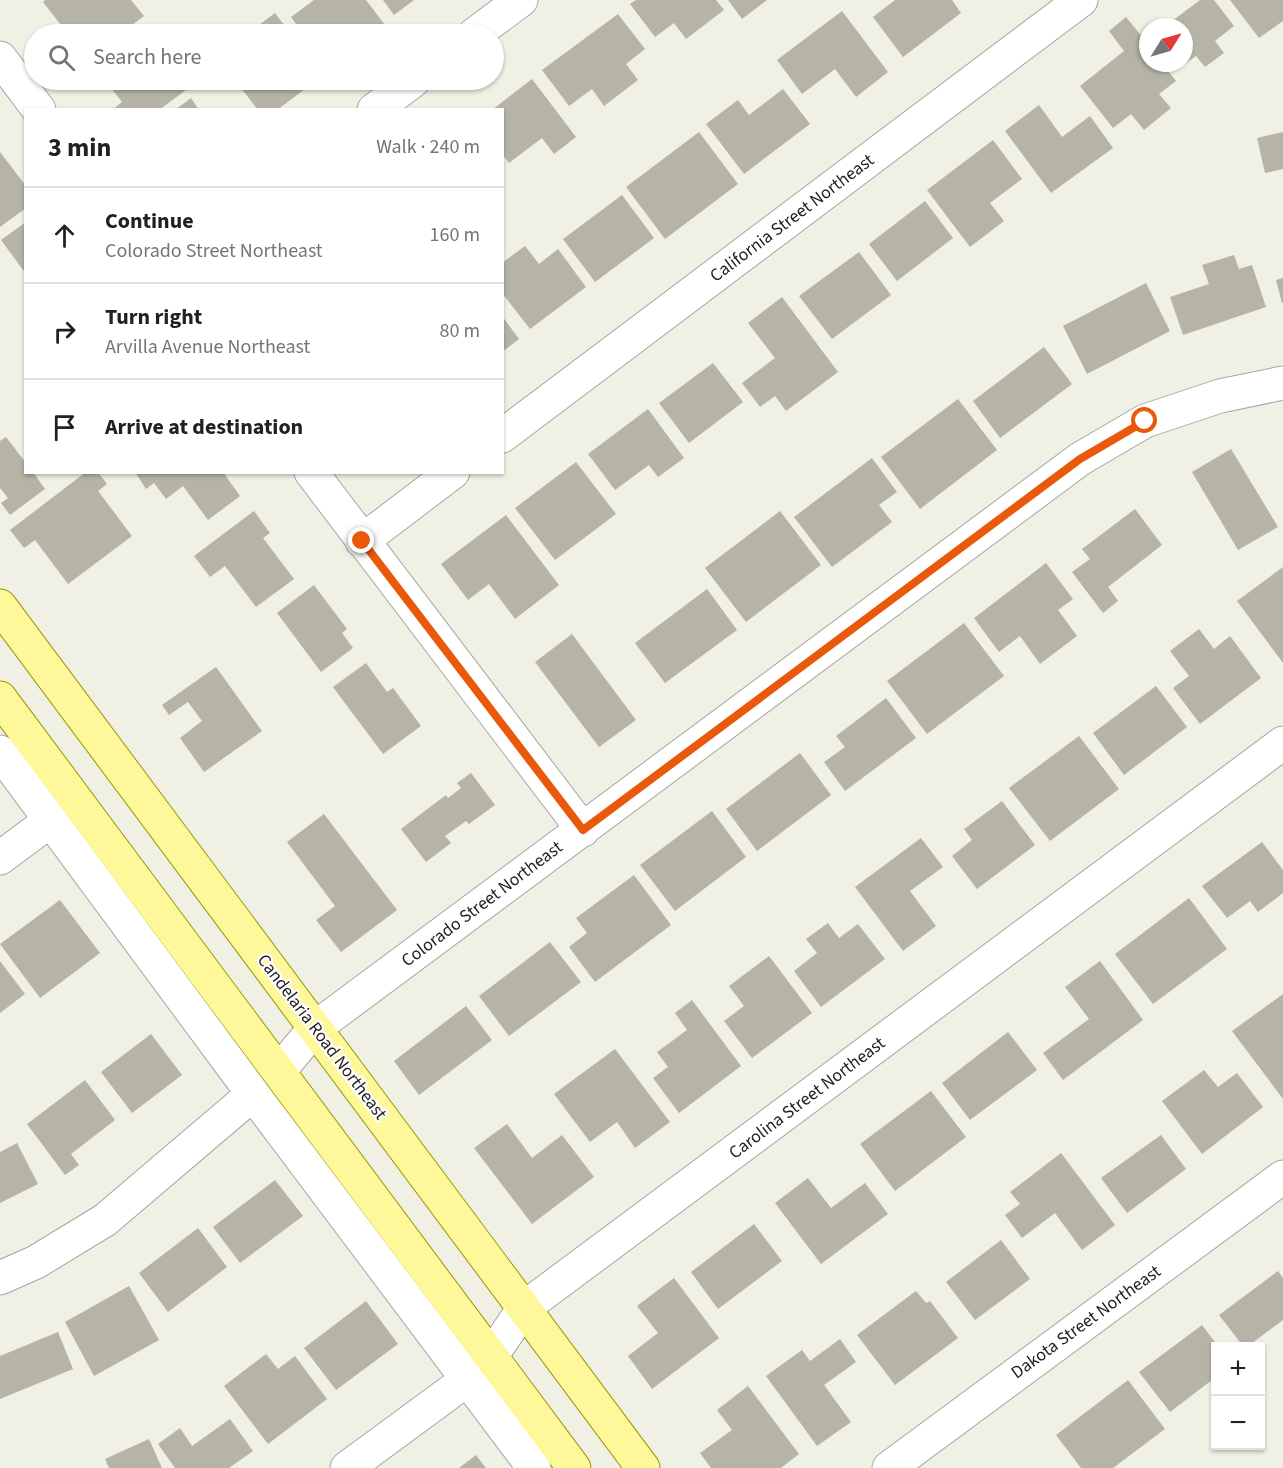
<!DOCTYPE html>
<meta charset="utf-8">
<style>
:root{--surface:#fff;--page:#f6f6f6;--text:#202124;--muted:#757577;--line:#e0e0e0}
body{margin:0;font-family:"Source Sans 3",sans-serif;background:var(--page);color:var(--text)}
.controls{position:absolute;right:18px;bottom:18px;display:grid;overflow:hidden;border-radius:0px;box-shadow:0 2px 4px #0004}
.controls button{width:54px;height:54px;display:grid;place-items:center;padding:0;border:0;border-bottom:2px solid var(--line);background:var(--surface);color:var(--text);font:30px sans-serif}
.compass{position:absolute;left:1139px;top:18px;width:54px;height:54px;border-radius:50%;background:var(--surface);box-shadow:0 2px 4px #0004;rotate:53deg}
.stop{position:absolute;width:18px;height:18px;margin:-14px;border:4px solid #ea580c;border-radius:50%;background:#fff}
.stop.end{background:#ea580c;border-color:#fff;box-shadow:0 2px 6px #0008}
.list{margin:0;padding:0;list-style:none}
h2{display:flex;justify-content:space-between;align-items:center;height:78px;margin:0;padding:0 24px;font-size:26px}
h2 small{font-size:20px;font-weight:400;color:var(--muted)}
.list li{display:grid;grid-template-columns:39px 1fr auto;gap:18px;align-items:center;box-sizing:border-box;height:96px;padding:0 24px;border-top:2px solid var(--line)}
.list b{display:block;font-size:22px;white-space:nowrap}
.list p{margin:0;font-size:20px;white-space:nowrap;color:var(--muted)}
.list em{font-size:20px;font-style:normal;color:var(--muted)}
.icon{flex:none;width:33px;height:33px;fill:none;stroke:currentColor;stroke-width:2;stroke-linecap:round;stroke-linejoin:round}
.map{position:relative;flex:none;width:1283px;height:1468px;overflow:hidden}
.search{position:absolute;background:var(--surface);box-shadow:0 2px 4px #0004;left:24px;top:24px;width:480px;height:66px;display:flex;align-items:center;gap:15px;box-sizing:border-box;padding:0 21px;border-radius:33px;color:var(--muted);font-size:22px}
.panel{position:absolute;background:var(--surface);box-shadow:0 2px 4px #0004;left:24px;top:108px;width:480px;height:366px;border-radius:0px}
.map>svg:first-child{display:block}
.building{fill:#b6b3a7}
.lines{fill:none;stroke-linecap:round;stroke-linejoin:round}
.minor-casing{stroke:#a6a6a6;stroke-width:35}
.major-casing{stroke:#969a00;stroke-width:35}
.minor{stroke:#fff;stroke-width:33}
.major{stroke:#fff89b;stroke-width:33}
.route{stroke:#ea580c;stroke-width:8}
.labels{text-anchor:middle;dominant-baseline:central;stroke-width:4.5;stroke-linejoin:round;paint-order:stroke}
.street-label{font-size:18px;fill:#1f1f1f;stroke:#fff}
</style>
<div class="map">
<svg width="1283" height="1468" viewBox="0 0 1283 1468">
<rect width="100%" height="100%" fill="#f0f0e5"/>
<path class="building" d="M45,0H131L144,16L120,34H68L43,2Z
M314,0H366L385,25L371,34H303L291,17Z
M383,0H414L394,15Z
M636,0H716L724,10L686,39L674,23L655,37L630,4Z
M728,0H767L742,19Z
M895,0H952L961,13L903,57L873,17Z
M1200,0H1214L1234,26L1215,41L1224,53L1205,67L1196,56L1179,68L1175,63H1184V27H1164Z
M1230,0H1283V21L1259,38Z
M842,11L888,72L856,97L835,69L802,94L777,60Z
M275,13L291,34H247Z
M618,14L645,49L626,64L638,80L604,106L592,89L569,106L542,70Z
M1126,17L1148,44V63H1162L1176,81L1159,94L1171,108L1144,130L1131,114L1113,128L1080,86L1124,51L1109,31Z
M532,79L576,137L554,154L542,138L509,163L502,154V110H492Z
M105,80H191L194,84L159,110H112L122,102Z
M235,80H317L277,110H258Z
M783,89L810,124L744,174L706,124L738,100L749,115Z
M191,98L199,110H175Z
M1039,105L1062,137L1090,116L1113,148L1051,193L1005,131Z
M699,132L738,184L665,239L626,187Z
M1283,132V169L1265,173L1257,138Z
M993,140L1022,179L990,203L1004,221L970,247L927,190Z
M0,152L26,186V208L0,227Z
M622,195L654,238L595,282L563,239Z
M925,201L953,238L897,281L869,244Z
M26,222V274L1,240Z
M525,246L539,264L558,249L586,287L530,329L502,293V263Z
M859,252L891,295L832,339L799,296Z
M1234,255L1239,269L1252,265L1266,307L1183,335L1170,297L1209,284L1202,265Z
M1283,278V303H1282L1276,280Z
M1146,283L1170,331L1087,374L1063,326Z
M782,297L838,372L786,411L775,396L760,407L742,383L775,358L748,323Z
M502,316L519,339L502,352Z
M1044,347L1072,384L1000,438L973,401Z
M713,363L743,402L689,443L659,403Z
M958,399L997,450L920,509L881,457Z
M648,409L684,458L658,477L649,465L615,490L588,454Z
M6,437L26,463V472H33L45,489L10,515L1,503L8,498L0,488V441Z
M1231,449L1278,527L1238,550L1192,472Z
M872,458L897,492L879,505L892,522L832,567L794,517Z
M576,462L616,514L555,560L515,508Z
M86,472H98L107,484L98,491L132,536L68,584L35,540L24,548L10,530Z
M135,472H223L240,496L208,520L183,486L166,499L154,483L146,489Z
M1135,509L1162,545L1108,587L1118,601L1103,613L1072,572L1090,559L1082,549Z
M254,511L270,533L263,538L294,579L256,607L225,566L210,577L194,556Z
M780,511L821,565L746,622L705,568Z
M506,515L559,585L515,619L489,584L468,600L441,564Z
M1046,563L1073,599L1058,610L1077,636L1040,664L1020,636L999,652L974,618Z
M1283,567V663L1237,601Z
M314,585L347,629L342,633L353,648L321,672L277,613Z
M707,589L737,630L665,683L635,643Z
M964,623L1004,676L927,734L887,681Z
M1199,629L1214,649L1230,636L1261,678L1200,724L1173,688L1189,676L1170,651Z
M572,634L636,720L599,747L535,662Z
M366,663L387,692L393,688L421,726L383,754L333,687Z
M216,667L262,731L204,772L180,738L202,721L188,702L169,715L162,705Z
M1156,686L1187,727L1124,775L1093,733Z
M886,698L916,738L845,791L824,762L845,747L836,736Z
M1079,736L1119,789L1050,841L1009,788Z
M800,753L831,795L757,851L726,809Z
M471,773L495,805L469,824L466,821L445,836L451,843L426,862L401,829L446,795L448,798L461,788L457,783Z
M1002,801L1035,845L977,889L952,856L972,840L964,829Z
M712,811L746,857L675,911L640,865Z
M324,814L397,910L341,952L316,920L335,906L287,842Z
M921,838L943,867L910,891L936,926L903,951L855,887Z
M1262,842L1283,870V893L1258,912L1250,901L1227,918L1202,886Z
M634,875L671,925L595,982L569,947L587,933L576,918Z
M1189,898L1227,949L1153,1004L1115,954Z
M60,900L100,953L40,998L0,944Z
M828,923L839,938L858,924L885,959L821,1007L794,971L817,953L806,939Z
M550,942L581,982L509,1036L479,996Z
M769,956L812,1013L752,1058L724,1021L744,1006L729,986Z
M0,961L25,994L0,1013Z
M1100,961L1143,1020L1063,1080L1043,1053L1089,1019L1065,987Z
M1283,994V1099L1232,1031Z
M692,1000L741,1066L679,1113L653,1078L668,1067L657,1052L687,1030L675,1013Z
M466,1006L492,1040L419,1095L394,1061Z
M1008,1032L1037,1070L970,1120L942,1083Z
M151,1034L182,1075L132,1113L101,1072Z
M615,1049L670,1122L635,1148L617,1122L590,1142L554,1094Z
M1204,1070L1218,1087L1237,1073L1263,1107L1202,1154L1162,1101Z
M85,1080L115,1120L71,1154L79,1165L65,1175L27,1124Z
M931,1091L966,1137L895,1191L860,1144Z
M507,1124L532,1158L562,1135L594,1177L532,1224L474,1148Z
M1161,1135L1186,1169L1127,1213L1101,1178Z
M17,1143L38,1184L0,1203V1152Z
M1061,1153L1115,1225L1082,1250L1055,1213L1022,1238L1005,1215L1020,1204L1010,1192Z
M808,1178L831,1208L865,1183L888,1214L821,1264L775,1203Z
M275,1180L303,1216L240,1263L213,1227Z
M754,1224L782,1261L718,1309L691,1272Z
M198,1228L227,1267L168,1312L139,1273Z
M1001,1240L1030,1279L975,1320L946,1282Z
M1278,1271L1283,1278V1320L1248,1346H1243L1219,1315Z
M674,1278L719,1338L652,1389L628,1356L658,1333L637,1306Z
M129,1286L159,1340L94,1376L65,1322Z
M916,1291L926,1303L930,1301L958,1338L895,1385L857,1335Z
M366,1301L398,1344L336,1390L304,1348Z
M1202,1325L1218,1346H1216V1377L1170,1412L1139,1372Z
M58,1332L73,1369L0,1399V1356Z
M840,1339L856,1362L824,1385L851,1422L817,1446L766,1376L802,1350L810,1361Z
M266,1354L278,1369L295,1356L327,1399L268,1444L224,1386Z
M1128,1380L1165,1429L1113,1468H1081L1056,1435Z
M748,1386L799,1454L781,1468H711L700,1453L732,1430L717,1410Z
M230,1419L253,1451L229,1468H175L158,1444L180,1428L192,1446Z
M149,1439L162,1468H109L105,1459Z
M476,1455L486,1468H459Z"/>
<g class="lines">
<g class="minor-casing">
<path id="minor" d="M475,34L521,0
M0,58L39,110
M374,110L414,80
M502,436L1081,0
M311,472L583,830
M362,541L453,472
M0,752L253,1094L534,1468
M0,858L51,820
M279,1071L315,1028L1080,459L1145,421L1220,396L1283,383
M0,1278L36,1262L105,1220L253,1094
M347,1468L468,1379L490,1358L524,1308L1283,743
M889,1468L1283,1177"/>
</g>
<g class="major-casing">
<path id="major" d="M0,606L643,1468
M0,698L574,1468"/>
</g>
<use href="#minor" class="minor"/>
<use href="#major" class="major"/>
</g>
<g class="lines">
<path class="route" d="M362,541L583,830L1080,459L1145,421"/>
</g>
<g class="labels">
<g class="street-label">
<text transform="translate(792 218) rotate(-37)">California Street Northeast</text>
<text transform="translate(482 904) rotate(-37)">Colorado Street Northeast</text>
<text transform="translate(322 1037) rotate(53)">Candelaria Road Northeast</text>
<text transform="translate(807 1098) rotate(-37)">Carolina Street Northeast</text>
<text transform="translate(1086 1322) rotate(-36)">Dakota Street Northeast</text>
</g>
</g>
</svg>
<div class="controls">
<button>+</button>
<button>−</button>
</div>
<svg class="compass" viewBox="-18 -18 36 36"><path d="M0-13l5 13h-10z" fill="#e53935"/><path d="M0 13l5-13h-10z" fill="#757577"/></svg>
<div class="stop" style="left:1145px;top:421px"></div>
<div class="stop end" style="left:362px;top:541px"></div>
<div class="search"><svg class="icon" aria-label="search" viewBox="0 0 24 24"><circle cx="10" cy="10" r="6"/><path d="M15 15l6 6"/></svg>Search here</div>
<section class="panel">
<h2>3 min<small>Walk · 240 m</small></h2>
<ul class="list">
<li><svg class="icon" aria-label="ahead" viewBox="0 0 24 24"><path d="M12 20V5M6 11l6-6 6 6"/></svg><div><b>Continue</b><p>Colorado Street Northeast</p></div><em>160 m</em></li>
<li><svg class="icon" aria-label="right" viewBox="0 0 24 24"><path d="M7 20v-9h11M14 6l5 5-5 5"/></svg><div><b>Turn right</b><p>Arvilla Avenue Northeast</p></div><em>80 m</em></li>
<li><svg class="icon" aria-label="arrive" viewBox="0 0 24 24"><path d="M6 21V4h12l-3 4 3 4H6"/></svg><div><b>Arrive at destination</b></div></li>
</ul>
</section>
</div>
